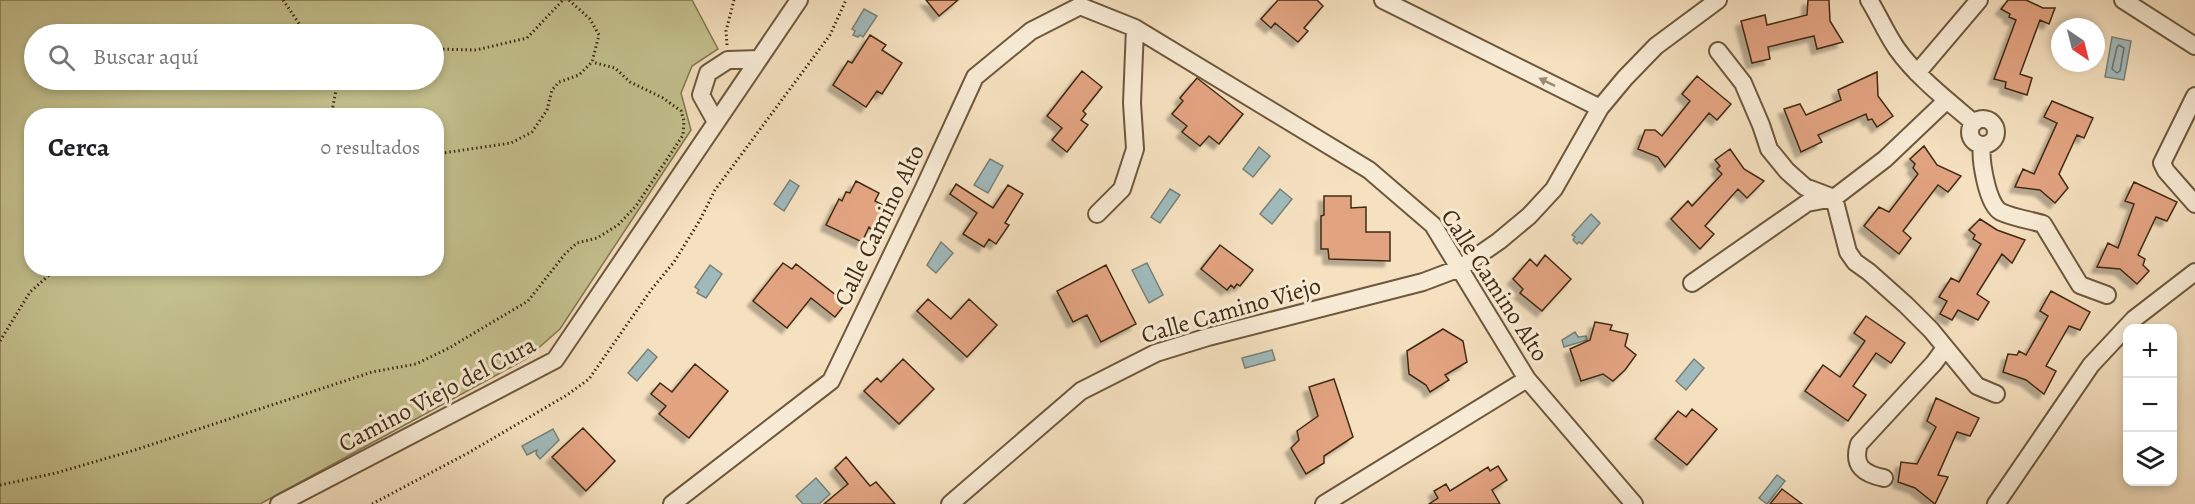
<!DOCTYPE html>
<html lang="es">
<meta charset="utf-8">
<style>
:root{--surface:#fff;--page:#f6f6f6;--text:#202124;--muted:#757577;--line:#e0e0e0}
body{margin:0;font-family:Alegreya,serif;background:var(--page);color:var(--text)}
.controls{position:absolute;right:18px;bottom:18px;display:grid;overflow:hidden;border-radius:12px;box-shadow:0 3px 9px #0003}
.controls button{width:54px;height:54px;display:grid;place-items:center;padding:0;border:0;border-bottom:2px solid var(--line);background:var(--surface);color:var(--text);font:30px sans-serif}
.compass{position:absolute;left:2051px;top:18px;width:54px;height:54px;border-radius:50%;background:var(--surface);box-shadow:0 3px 9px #0003;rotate:145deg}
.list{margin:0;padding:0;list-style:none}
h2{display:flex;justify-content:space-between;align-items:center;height:78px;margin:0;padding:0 24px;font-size:26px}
h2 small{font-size:20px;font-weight:400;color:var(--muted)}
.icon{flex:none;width:33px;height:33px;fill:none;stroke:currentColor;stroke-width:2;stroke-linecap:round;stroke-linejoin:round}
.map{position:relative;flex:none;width:2195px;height:504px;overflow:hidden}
.search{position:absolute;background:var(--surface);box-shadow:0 3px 9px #0003;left:24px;top:24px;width:420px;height:66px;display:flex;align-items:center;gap:15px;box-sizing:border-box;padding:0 21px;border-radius:33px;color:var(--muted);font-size:22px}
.panel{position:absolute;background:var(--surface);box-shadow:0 3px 9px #0003;left:24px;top:108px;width:420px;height:168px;border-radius:24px}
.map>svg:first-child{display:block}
.green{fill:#c3c08d;stroke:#827650;stroke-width:1.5;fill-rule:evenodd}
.water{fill:#a0babc;stroke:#7a8178;stroke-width:1.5}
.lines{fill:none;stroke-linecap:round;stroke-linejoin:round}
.shore{stroke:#707267;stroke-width:1.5}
.building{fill:#e2a381;stroke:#402b12;stroke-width:1.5;filter:url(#shadow)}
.minor-casing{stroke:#6d583d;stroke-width:20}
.path{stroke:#402b12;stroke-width:3;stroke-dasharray:1.5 3;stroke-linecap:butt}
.minor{stroke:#f8ebd5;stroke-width:16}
.oneway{fill:#9c8b74}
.labels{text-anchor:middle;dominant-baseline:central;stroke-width:6;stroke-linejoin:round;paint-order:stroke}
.street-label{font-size:24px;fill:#402b12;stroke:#f8ebd5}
</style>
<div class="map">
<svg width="2195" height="504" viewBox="0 0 2195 504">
<defs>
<filter id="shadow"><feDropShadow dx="-5.5" dy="5.5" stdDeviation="1.5" flood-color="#0004"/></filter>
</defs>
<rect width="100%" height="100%" fill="#f5e0bf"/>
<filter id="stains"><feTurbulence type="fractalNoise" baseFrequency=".00333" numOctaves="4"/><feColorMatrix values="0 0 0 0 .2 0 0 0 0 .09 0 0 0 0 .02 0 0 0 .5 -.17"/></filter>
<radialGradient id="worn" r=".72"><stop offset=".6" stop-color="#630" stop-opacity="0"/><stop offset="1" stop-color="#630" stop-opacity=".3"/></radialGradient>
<path class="green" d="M0,0H692L718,49L692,66L681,93L691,130L560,329L526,359L260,504H0ZM34,34H434V80H34ZM32,116H436V268H32Z"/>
<path class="water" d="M864,9L877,16L863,37L860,35L858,37L853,35L855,31L852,29Z
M2112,37L2131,41L2124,80L2105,77Z
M1259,147L1270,156L1253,177L1243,169Z
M990,159L1003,166L988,193L974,185Z
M790,180L799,186L784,211L774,204Z
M1170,189L1180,195L1160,223L1151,217Z
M1280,189L1292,199L1272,224L1260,214Z
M1591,214L1600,223L1582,244L1579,242L1577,244L1573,240L1575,237L1572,235Z
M941,242L953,253L936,273L927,265Z
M1147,263L1163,295L1149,303L1132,270Z
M710,265L722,274L706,298L697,293L699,290L695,287Z
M1575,332L1578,337L1586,336L1587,340L1564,347L1562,340Z
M648,349L657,357L637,381L628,373Z
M1272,350L1275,360L1245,368L1242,358Z
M1694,359L1704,368L1686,390L1676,381Z
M553,429L559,440L540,459L536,454L537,450L527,455L522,446Z
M1777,475L1785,481L1767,504L1759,498Z
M816,478L830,494L819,504H803L796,496Z"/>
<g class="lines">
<path class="shore" d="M2119,45L2124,48L2120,71L2117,73L2112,69L2117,47Z"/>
</g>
<path class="building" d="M926,0H958L939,16Z
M1278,0H1317L1323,6L1304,28L1308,31L1298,42L1275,23L1271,28L1261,19Z
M1808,0H1829L1830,21L1843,42L1817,49L1814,36L1768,47L1770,59L1752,63L1741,21L1765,15L1767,25L1807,15Z
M2008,0H2026L2043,8H2055L2049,24L2040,20L2020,74L2032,78L2027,95L2005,88L2006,82L1994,79L2016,20L2009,17L2010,14L2001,9Z
M870,35L886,45L882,50L902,63L882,94L877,91L866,107L833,85L848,61L852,63Z
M1082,71L1102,87L1083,111L1086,114L1081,120L1088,125L1067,152L1052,140L1062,128L1047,116Z
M1877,72L1878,96L1893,116L1877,127L1872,119L1868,120L1866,114L1818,135L1822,142L1801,152L1784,109L1800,104L1806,115L1841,100L1838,90Z
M1697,76L1731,104L1717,120L1709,113L1665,167L1658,157L1638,149L1645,130H1655L1662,136L1690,101L1682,94Z
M1197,78L1243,114L1219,144L1209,136L1200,146L1182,132L1187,126L1172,114L1183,101L1180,98Z
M2052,101L2093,118L2084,138L2077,135L2059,174L2068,188L2055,203L2040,190L2015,187L2023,169L2034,174L2057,123L2044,117Z
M1924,146L1937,165L1961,176L1948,192L1938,185L1903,231L1911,238L1899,254L1864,226L1879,207L1889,212L1918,174L1913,168L1915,164L1910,159Z
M1730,149L1744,169L1764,181L1747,198L1738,189L1705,226L1714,234L1700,249L1671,219L1688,201L1692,206L1722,174L1717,169L1720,166L1715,160Z
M856,181L879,193L875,201L885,206L872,230L869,227L862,242L826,225L839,199L842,201L846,192L850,193Z
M2134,182L2177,202L2167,221L2156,217L2138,255L2145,259L2143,265L2149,271L2137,284L2120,269L2097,267L2108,243L2118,248L2134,204L2125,201Z
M956,184L993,208L1008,185L1023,194L1005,223L1009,225L996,244L989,239L984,247L963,234L977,213L950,194Z
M1324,196H1351V208L1366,207V232H1390V261L1329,259L1328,249H1321V216L1324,215Z
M1980,219L1997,230L2025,240L2012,263L2002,254L1977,294L1989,302L1978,320L1958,310L1952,320L1940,314L1947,301L1939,297L1951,278L1959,282L1981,244L1973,239L1975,235L1969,230Z
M1220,245L1253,270L1240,286L1237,284L1234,288L1231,285L1227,290L1201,269Z
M1545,255L1571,279L1542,311L1520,293L1523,289L1513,279L1530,259L1537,266Z
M783,263L792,269L796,264L846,303L835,317L811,298L787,328L753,301Z
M1106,265L1136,324L1101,342L1087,315L1073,322L1057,291Z
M2051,291L2090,312L2080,330L2069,326L2046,366L2056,371L2044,394L2026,380L2003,372L2008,354L2017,355L2019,351L2026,355L2048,316L2040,311Z
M928,299L951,319L969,299L997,325L967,357L917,311Z
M1866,316L1905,343L1891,363L1876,353L1853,386L1866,395L1848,421L1805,391L1823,365L1840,377L1865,341L1854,333Z
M1595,322L1612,325L1610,330L1628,334L1625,346L1636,355L1625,370L1613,381L1603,374L1581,381L1570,349L1590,340Z
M1443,329L1463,341L1467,362L1445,375L1449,380L1430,392L1426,385L1409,374L1407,351Z
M903,359L934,389L899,424L864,391L877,378L881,382Z
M695,364L728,391L689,438L659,414L666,406L651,394L660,383L672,392Z
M1334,379L1353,437L1324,456V463L1306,474L1291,448L1299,440L1297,431L1318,416L1309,387Z
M1936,398L1979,418L1970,436L1957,432L1938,475L1948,477L1935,504L1915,488L1898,482L1901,462L1917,464L1936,427L1927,421Z
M1692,409L1717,429L1687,465L1655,439L1678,411L1686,417Z
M583,428L615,461L586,491L552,457Z
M846,457L870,486L876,482L895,504H824L848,484L835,468Z
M1498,466L1507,480L1492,490L1500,504H1429L1438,498L1434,491L1446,484L1450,491L1488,467L1490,471Z
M1782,489L1802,504H1770Z"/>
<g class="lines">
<g class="minor-casing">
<path id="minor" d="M1383,0L1600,108
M1869,0C1879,16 1886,33 1897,49C1917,77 1947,100 1974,123
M2123,0L2195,46
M1718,51L1743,83L1761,125L1769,149L1787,171L1805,187L1834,198L1848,252L1855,262L1869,272L1906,305L1931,330L1977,386L1996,394
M1917,73L1979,0
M2195,96L2162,163L2166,171L2195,204
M1970 132a13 13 0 1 1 26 0a13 13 0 1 1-26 0Z
M716,122L701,95L708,73L728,60L759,59
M1982,145C1980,159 1987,205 2001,212C2014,218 2030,220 2043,224L2080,285L2107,295
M1097,214L1122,189L1135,149L1132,103L1135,28
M1692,283L1807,203L1834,198L1885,159L1947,100
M1884,478C1864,474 1852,466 1859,444L1934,363L1945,348
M279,504L555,360L799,0
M672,504L831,381L923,190L975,77L1031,31L1080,6L1135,28L1369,170L1433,225L1527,379L1634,504
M950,504L1081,391L1156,353L1208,337L1423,282L1460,268L1499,241L1529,216L1554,189L1600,108L1625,78L1656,46L1718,0
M1324,504L1527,379
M1996,504L2091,365L2134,319L2195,272"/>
</g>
<path class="path" d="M283,0L300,25L314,34
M727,45L726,31L734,0
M434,49L476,50L527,38L563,0
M331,116L338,80
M436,154L511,143L532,132L547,110L552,90L559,82L579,75L592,62L599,35L590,19L569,0
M0,341L30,292L57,268
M0,485L56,473L135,450L372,372L416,364L449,348L528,301L565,254L577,243L597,238L618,225L636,206L683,135L684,121L681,111L663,98L630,82L615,68L592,62
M372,504L468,453L567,395L589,379L651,290L674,262L700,220L715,190L830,35L846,0"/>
<use href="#minor" class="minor"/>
</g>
<defs><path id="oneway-solid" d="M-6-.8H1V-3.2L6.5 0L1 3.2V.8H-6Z" transform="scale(1.5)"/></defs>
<use class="oneway" href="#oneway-solid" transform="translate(1547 82) rotate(-154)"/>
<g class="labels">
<g class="street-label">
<text transform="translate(879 225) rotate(-64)">Calle Camino Alto</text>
<text transform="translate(1495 285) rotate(57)">Calle Camino Alto</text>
<text transform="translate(1231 310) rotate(-16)">Calle Camino Viejo</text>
<text transform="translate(437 394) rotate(-28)">Camino Viejo del Cura</text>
</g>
</g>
<rect width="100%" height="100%" filter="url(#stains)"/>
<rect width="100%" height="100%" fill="url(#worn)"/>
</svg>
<div class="controls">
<button>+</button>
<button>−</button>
<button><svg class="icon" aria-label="layers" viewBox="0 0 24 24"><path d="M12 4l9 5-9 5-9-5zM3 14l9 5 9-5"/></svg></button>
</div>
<svg class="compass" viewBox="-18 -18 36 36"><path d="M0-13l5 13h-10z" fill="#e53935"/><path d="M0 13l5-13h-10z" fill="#757577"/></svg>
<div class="search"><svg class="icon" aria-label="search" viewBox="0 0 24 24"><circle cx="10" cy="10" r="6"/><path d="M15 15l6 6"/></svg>Buscar aquí</div>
<section class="panel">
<h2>Cerca<small>0 resultados</small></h2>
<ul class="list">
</ul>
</section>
</div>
